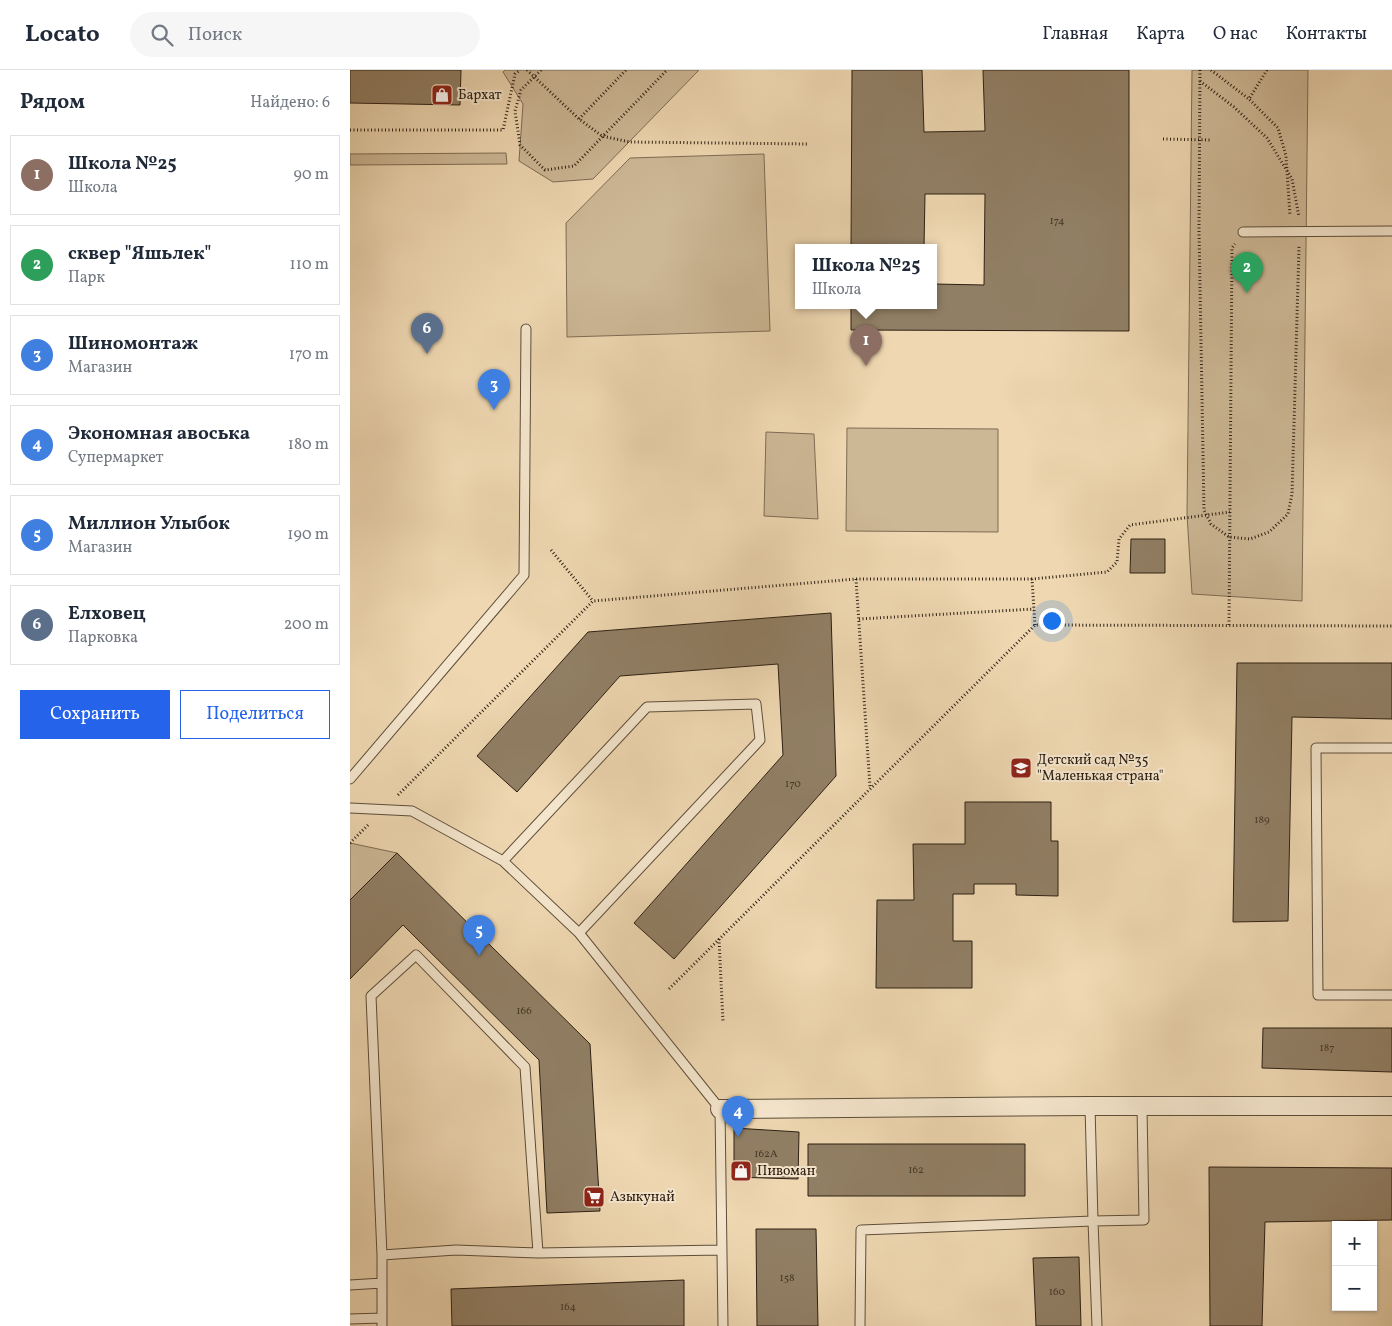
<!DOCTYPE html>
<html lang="ru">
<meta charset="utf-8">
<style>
:root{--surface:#fff;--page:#f6f6f7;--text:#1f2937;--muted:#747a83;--line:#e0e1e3;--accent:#2563eb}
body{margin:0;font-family:Vollkorn,serif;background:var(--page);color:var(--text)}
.controls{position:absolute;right:15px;bottom:15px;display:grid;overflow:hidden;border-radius:0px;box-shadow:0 1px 4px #0004}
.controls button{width:45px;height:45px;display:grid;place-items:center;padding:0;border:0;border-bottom:1px solid var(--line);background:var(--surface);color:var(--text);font:25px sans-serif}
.you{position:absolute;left:701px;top:550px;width:18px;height:18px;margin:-12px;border:4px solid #fff;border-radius:50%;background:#1a73e8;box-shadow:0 0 0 8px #1a73e833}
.badge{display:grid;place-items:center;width:32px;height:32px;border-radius:50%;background:var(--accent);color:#fff;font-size:16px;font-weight:700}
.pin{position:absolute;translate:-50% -41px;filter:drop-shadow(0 1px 2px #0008)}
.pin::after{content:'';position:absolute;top:26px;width:18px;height:15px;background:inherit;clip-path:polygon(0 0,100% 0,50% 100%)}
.popup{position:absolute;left:445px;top:174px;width:142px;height:65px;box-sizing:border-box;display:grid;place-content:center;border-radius:0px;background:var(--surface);filter:drop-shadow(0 1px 4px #0005);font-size:16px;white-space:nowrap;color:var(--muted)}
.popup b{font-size:19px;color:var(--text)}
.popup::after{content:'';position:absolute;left:50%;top:100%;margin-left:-10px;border:10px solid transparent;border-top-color:var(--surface)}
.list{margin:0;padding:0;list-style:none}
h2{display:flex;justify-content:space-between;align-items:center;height:65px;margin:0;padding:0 20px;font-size:21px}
h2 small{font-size:16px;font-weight:400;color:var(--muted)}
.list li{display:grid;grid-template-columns:32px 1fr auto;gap:15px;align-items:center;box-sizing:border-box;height:80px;margin:0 10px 10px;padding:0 10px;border:1px solid var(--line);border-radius:0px}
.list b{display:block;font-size:19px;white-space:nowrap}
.list p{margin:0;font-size:16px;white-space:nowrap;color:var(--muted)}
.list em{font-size:16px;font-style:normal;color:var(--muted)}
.actions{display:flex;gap:10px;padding:15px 20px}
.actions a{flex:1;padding:11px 0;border:1px solid var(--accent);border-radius:0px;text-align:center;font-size:18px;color:var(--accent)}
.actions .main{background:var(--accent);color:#fff}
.icon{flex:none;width:28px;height:28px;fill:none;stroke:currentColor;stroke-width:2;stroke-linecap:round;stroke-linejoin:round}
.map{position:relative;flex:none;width:1042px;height:1256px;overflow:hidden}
header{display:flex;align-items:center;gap:30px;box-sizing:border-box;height:70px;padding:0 25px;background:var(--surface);border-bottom:1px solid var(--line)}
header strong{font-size:24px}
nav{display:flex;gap:28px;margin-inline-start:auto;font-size:18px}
.search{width:350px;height:45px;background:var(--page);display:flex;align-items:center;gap:12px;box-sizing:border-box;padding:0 18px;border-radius:28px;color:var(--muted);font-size:19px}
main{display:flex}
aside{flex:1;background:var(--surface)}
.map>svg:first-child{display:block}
.green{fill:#cdb896;stroke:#7d6c54}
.building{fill:#917f65;stroke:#2d2013}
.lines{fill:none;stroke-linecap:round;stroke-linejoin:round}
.service-casing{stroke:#5d4e3a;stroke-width:11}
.minor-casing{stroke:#5d4e3a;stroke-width:20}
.path{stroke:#2d2013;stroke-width:3;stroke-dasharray:1 2.5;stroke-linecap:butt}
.service{stroke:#f4e5cc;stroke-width:9}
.minor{stroke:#f4e5cc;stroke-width:18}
.labels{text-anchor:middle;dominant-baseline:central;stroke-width:4;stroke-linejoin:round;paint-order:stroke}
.number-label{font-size:11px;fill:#463828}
.poi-label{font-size:14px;fill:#2d2013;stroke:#f4e5cc;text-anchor:start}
</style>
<header>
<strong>Locato</strong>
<div class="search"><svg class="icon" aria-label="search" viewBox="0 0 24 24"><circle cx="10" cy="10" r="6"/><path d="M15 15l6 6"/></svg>Поиск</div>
<nav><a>Главная</a><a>Карта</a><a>О нас</a><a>Контакты</a></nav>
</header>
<main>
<aside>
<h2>Рядом<small>Найдено: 6</small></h2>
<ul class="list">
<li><span class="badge" style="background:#8d6e63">1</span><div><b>Школа №25</b><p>Школа</p></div><em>90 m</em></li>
<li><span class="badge" style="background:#2e9e5b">2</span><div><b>сквер &quot;Яшьлек&quot;</b><p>Парк</p></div><em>110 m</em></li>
<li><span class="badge" style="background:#3f7fe0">3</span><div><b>Шиномонтаж</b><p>Магазин</p></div><em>170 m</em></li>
<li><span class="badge" style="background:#3f7fe0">4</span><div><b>Экономная авоська</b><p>Супермаркет</p></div><em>180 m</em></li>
<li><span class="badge" style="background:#3f7fe0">5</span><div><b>Миллион Улыбок</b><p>Магазин</p></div><em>190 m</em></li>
<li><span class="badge" style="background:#5c6f8a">6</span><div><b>Елховец</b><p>Парковка</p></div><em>200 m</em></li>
</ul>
<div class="actions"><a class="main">Сохранить</a><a>Поделиться</a></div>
</aside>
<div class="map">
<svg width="1042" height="1256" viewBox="0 0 1042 1256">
<rect width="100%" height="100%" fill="#eed7b1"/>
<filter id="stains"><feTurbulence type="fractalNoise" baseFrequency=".004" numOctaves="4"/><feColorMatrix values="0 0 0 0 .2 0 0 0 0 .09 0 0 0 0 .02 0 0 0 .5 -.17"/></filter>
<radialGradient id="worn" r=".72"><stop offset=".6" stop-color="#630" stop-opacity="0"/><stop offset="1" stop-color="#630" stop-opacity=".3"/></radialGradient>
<path class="green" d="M155,0H349L243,109L203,112L169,91L173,34L153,2Z
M842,0H958L952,531L842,524L837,445Z
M156,83L157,94L0,95V84Z
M414,84L420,261L217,267L216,153L280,88Z
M497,358L648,359V462L496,461Z
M416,362L464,364L468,449L414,446Z
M0,773L47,783L0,830Z"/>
<path class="building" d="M0,0H111L110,35L0,33Z
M502,0H572L574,62L635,61L633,0H779V261L501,260V235H584V214L634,215L635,124H575L574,177H501Z
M781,469H815V503H780Z
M481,543L486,706L324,889L284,853L433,685L428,594L270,606L167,722L127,686L238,562Z
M887,593H1042V649L942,647L938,851L883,852Z
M615,732H701V771H708V826L666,825V814H624V824H603V871H622V918H526L527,830H564L563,774H615Z
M47,783L240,974L250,1141L197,1143L189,990L53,855L0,909V830Z
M913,958H1042V1002L912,998Z
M384,1058L449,1062L448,1109L384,1107Z
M458,1074H675V1126H458Z
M859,1097L1042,1098V1150L915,1152L912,1256H860Z
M406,1159H466L468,1256H407Z
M729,1187L731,1256H686L683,1188Z
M334,1210V1256H102L101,1219Z"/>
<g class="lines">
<g class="service-casing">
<path id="service" d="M893,162L1042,161
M1042,678H966L968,925H1042
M0,709L174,505L176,259
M0,738L62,741L153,791L229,863L370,1039L373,1256
M153,791L297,637L406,634L410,670L229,863
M740,1036L743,1151L794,1150L792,1037
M32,1185L21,926L66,885L175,997L188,1183
M32,1213V1256
M0,1215L32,1213V1185L106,1180L188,1183L372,1180
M0,1249L32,1248
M510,1256L511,1160L743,1151L747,1256"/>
</g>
<g class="minor-casing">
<path id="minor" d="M370,1039L740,1036H1042"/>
</g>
<path class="path" d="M177,0L229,49L252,66L280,72L459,74
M191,0L171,20L165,41L170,75L195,100L224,96L317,0
M850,0L849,160L854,440L861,454L879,467L900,469L919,462L938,444L942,424L949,176
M861,0L899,29
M917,0L899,29L928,58L936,86L940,146
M850,11L884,37L917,68L942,109L949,147
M229,49L276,0
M0,60H153L165,4L170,0
M813,69L862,70
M201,480L243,531
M506,509L520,717
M509,549L684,539
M685,555L682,509L757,502L767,492L769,469L780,455L880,442
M879,555L882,178L885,174
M48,725L243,531L506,509H682
M0,773L19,754
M369,869L373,952
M319,919L685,555L1042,556"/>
<use href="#service" class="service"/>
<use href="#minor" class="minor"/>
</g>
<defs>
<g id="shop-square" transform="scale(1.125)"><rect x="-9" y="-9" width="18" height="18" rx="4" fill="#8f2418" stroke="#f4e5cc"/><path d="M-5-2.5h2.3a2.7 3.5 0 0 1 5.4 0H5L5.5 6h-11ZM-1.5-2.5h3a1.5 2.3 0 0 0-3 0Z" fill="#fff"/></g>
<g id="school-square" transform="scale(1.125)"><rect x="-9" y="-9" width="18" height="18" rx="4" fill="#8f2418" stroke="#f4e5cc"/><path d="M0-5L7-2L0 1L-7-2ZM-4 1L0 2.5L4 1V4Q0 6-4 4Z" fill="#fff"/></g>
<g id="supermarket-square" transform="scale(1.125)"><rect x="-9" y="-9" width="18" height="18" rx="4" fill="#8f2418" stroke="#f4e5cc"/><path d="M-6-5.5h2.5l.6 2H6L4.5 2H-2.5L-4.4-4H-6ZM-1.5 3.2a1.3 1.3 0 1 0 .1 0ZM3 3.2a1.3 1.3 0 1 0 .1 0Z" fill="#fff"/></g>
</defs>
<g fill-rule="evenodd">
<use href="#shop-square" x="92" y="25"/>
<use href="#school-square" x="671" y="698"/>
<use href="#shop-square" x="391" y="1101"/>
<use href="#supermarket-square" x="244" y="1127"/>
</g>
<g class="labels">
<g class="number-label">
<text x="707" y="151">174</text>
<text x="443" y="714">170</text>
<text x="912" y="750">189</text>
<text x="174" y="941">166</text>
<text x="977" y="978">187</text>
<text x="416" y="1084">162А</text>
<text x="566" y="1100">162</text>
<text x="437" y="1208">158</text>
<text x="707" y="1222">160</text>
<text x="218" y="1237">164</text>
</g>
<g class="poi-label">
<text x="108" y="25">Бархат</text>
<text x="687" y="690">Детский сад №35<tspan x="687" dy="16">"Маленькая страна"</tspan></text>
<text x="407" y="1101">Пивоман</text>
<text x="260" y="1127">Азыкунай</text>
</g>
</g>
<rect width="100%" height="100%" filter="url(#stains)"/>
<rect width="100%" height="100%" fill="url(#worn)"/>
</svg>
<div class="controls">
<button>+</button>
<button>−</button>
</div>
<div class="you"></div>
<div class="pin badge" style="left:516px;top:296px;background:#8d6e63">1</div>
<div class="popup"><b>Школа №25</b>Школа</div>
<div class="pin badge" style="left:897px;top:223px;background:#2e9e5b">2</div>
<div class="pin badge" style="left:144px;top:340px;background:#3f7fe0">3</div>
<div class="pin badge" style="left:388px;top:1067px;background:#3f7fe0">4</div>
<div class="pin badge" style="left:129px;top:886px;background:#3f7fe0">5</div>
<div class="pin badge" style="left:77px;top:284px;background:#5c6f8a">6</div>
</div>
</main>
